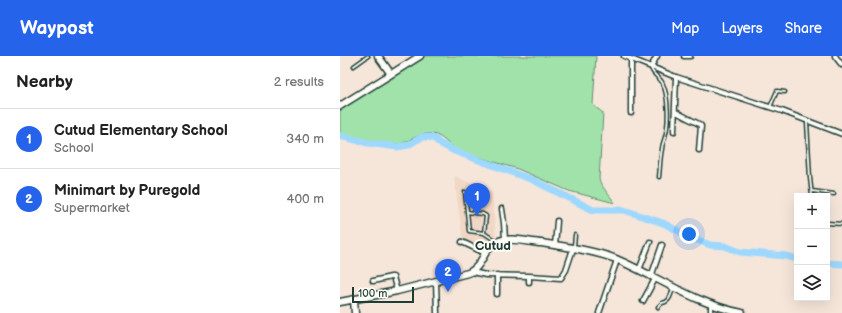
<!DOCTYPE html>
<meta charset="utf-8">
<style>
:root{--surface:#fff;--page:#f6f6f6;--text:#222;--muted:#767676;--line:#e0e0e0;--accent:#2563eb}
body{margin:0;font-family:"Balsamiq Sans",sans-serif;background:var(--page);color:var(--text)}
.controls{position:absolute;right:12px;bottom:12px;display:grid;overflow:hidden;border-radius:0px;box-shadow:0 4px 16px #0002}
.controls button{width:36px;height:36px;display:grid;place-items:center;padding:0;border:0;border-bottom:1px solid var(--line);background:var(--surface);color:var(--text);font:20px sans-serif}
.scale{position:absolute;left:12px;bottom:10px;width:62px;box-sizing:border-box;padding-left:4px;border:2px solid #1f3d34;border-top:0;font-size:11px;line-height:14px;white-space:nowrap;color:#1f3d34;-webkit-text-stroke:3px #fdfcf7;paint-order:stroke}
.you{position:absolute;left:349px;top:178px;width:14px;height:14px;margin:-10px;border:3px solid #fff;border-radius:50%;background:#1a73e8;box-shadow:0 0 0 6px #1a73e833}
.badge{display:grid;place-items:center;width:26px;height:26px;border-radius:50%;background:var(--accent);color:#fff;font-size:13px;font-weight:700}
.pin{position:absolute;translate:-50% -33px;filter:drop-shadow(0 1px 2px #0008)}
.pin::after{content:'';position:absolute;top:21px;width:14px;height:12px;background:inherit;clip-path:polygon(0 0,100% 0,50% 100%)}
.list{margin:0;padding:0;list-style:none}
h2{display:flex;justify-content:space-between;align-items:center;height:52px;margin:0;padding:0 16px;font-size:17px}
h2 small{font-size:13px;font-weight:400;color:var(--muted)}
.list li{display:grid;grid-template-columns:26px 1fr auto;gap:12px;align-items:center;box-sizing:border-box;height:60px;padding:0 16px;border-top:1px solid var(--line)}
.list b{display:block;font-size:15px;white-space:nowrap}
.list p{margin:0;font-size:13px;white-space:nowrap;color:var(--muted)}
.list em{font-size:13px;font-style:normal;color:var(--muted)}
.icon{flex:none;width:22px;height:22px;fill:none;stroke:currentColor;stroke-width:2;stroke-linecap:round;stroke-linejoin:round}
.map{position:relative;flex:none;width:502px;height:257px;overflow:hidden}
header{display:flex;align-items:center;gap:24px;box-sizing:border-box;height:56px;padding:0 20px;background:var(--accent);color:#fff}
header strong{font-size:19px}
nav{display:flex;gap:22px;margin-inline-start:auto;font-size:14px}
main{display:flex}
aside{flex:1;background:var(--surface)}
.map>svg:first-child{display:block}
.built{fill:#f1d7c5}
.green{fill:#a1e2ab;stroke:#609070}
.lines{fill:none;stroke-linecap:round;stroke-linejoin:round}
.river{stroke:#9ed8fe;stroke-width:7}
.lane-casing{stroke:#1f3d34;stroke-width:5}
.street-casing{stroke:#1f3d34;stroke-width:7}
.secondary-casing{stroke:#1f3d34;stroke-width:9}
.lane{stroke:#fdfcf7;stroke-width:2}
.street{stroke:#fdfcf7;stroke-width:4}
.secondary{stroke:#fdfcf7;stroke-width:6}
.labels{text-anchor:middle;dominant-baseline:central;stroke-width:4;stroke-linejoin:round;paint-order:stroke}
.quarter-label{font-size:13px;font-weight:bold;fill:#1f3d34;stroke:#fdfcf7}
</style>
<header>
<strong>Waypost</strong>
<nav><a>Map</a><a>Layers</a><a>Share</a></nav>
</header>
<main>
<aside>
<h2>Nearby<small>2 results</small></h2>
<ul class="list">
<li><span class="badge">1</span><div><b>Cutud Elementary School</b><p>School</p></div><em>340 m</em></li>
<li><span class="badge">2</span><div><b>Minimart by Puregold</b><p>Supermarket</p></div><em>400 m</em></li>
</ul>
</aside>
<div class="map">
<svg width="502" height="257" viewBox="0 0 502 257">
<rect width="100%" height="100%" fill="#f6e6da"/>
<filter id="ink" filterUnits="userSpaceOnUse"><feTurbulence type="fractalNoise" baseFrequency=".025" numOctaves="2"/><feDisplacementMap in="SourceGraphic" scale="8" xChannelSelector="R" yChannelSelector="G"/><feConvolveMatrix kernelMatrix="1 2 1 2 8 2 1 2 1" color-interpolation-filters="sRGB"/></filter>
<g filter="url(#ink)">
<path class="built" d="M114,120L152,136L156,183L144,196L123,185Z"/>
<path class="green" d="M83,0H256L253,49L263,57L259,123C260,129 271,141 275,147L229,135L178,113L118,95C109,90 103,80 93,78C80,75 70,86 58,88C39,90 18,82 0,78V52Z"/>
<g class="lines">
<path class="river" d="M0,80L28,87L57,91L68,89L82,81H89L95,83L99,87L114,95L193,124L253,154H284L323,167L350,181L370,189L385,190L400,196L446,200L457,203
M487,207L502,208"/>
<g class="lane-casing">
<path id="lane" d="M14,10L28,0
M311,12C313,19 319,21 322,26C329,40 329,67 325,81C324,85 322,89 322,93C320,102 320,112 319,121
M430,51L437,35L445,36
M467,66L470,122L472,140
M472,135L494,138
M125,136L129,175L144,177L156,185
M127,156L143,158L146,160L144,177
M487,167L502,168
M234,190L235,179
M318,251L322,247C330,246 330,240 333,233"/>
</g>
<g class="street-casing">
<path id="street" d="M284,0L336,21L442,55L502,78
M344,0H350
M495,0L502,9
M311,11L317,0
M336,56L359,68L361,70L359,94
M291,57V3
M334,75L336,21
M162,153L164,167L165,184
M122,186L145,197
M215,190L217,165
M299,214L310,186
M132,216L146,219L189,220L221,222L226,214L233,193
M157,219V238
M311,221L322,189
M33,225L51,221H53L57,235
M96,225L97,257
M189,226V220
M303,245L315,223
M259,257L277,204
M371,257V249"/>
</g>
<g class="secondary-casing">
<path id="secondary" d="M38,0L51,18
M0,50L80,0
M14,244L15,257
M0,246L57,235L128,217C143,212 143,190 159,185C169,181 190,186 201,187C226,191 252,194 276,203C318,221 356,248 402,257"/>
</g>
<use href="#lane" class="lane"/>
<use href="#street" class="street"/>
<use href="#secondary" class="secondary"/>
</g>
</g>
<g class="labels">
<g class="quarter-label">
<text x="153" y="190">Cutud</text>
</g>
</g>
</svg>
<div class="controls">
<button>+</button>
<button>−</button>
<button><svg class="icon" aria-label="layers" viewBox="0 0 24 24"><path d="M12 4l9 5-9 5-9-5zM3 14l9 5 9-5"/></svg></button>
</div>
<div class="scale">100 m</div>
<div class="you"></div>
<div class="pin badge" style="left:137px;top:160px">1</div>
<div class="pin badge" style="left:108px;top:236px">2</div>
</div>
</main>
